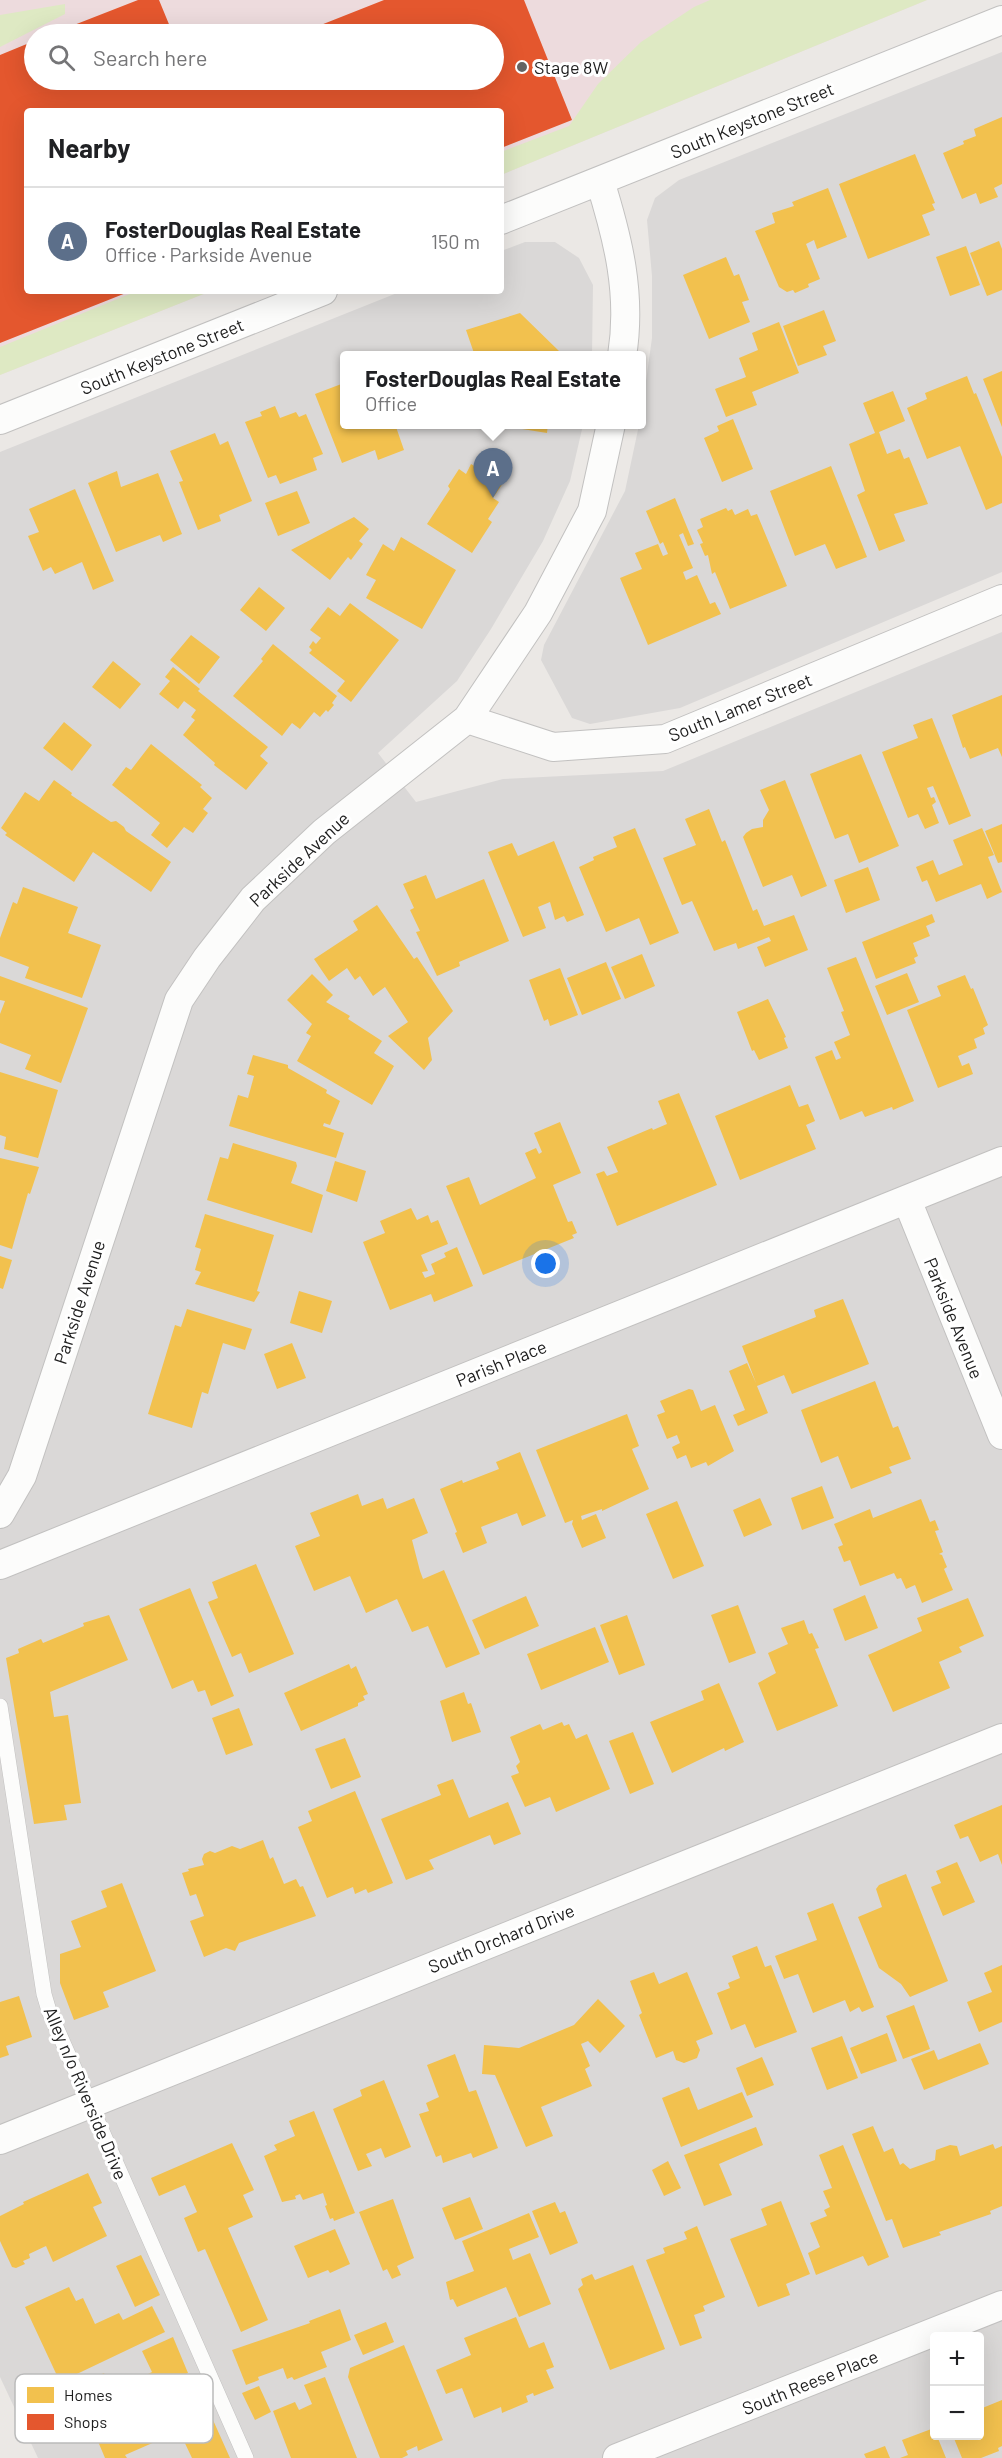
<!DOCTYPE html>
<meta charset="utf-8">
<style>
:root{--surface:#fff;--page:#f6f6f6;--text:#202124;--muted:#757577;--line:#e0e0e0;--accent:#0b8043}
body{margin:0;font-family:Barlow,sans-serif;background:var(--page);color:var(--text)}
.controls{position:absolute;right:18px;bottom:18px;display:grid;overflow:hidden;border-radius:6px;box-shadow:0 6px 24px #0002}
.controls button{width:54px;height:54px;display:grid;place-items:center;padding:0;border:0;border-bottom:2px solid var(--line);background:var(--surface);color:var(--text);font:30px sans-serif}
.you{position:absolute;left:546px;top:1264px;width:21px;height:21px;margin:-15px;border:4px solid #fff;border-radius:50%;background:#1a73e8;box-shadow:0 0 0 9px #1a73e833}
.badge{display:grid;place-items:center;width:39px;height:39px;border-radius:50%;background:var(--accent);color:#fff;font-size:20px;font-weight:700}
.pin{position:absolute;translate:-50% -50px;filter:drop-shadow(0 2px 3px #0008)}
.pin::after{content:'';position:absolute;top:32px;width:21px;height:18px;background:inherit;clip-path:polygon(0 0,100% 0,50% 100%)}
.popup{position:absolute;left:340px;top:351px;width:306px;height:78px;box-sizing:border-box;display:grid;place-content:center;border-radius:6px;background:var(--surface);filter:drop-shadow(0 2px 4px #0005);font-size:20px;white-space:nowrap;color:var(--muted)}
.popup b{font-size:22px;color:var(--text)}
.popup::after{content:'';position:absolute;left:50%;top:100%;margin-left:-12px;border:12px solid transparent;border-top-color:var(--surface)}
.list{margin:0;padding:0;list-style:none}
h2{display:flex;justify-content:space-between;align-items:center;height:78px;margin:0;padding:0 24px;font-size:26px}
h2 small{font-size:20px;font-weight:400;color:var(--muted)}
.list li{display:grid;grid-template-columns:39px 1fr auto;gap:18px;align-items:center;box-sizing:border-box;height:108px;padding:0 24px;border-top:2px solid var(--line)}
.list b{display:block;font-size:22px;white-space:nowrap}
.list p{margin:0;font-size:20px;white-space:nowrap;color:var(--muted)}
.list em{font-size:20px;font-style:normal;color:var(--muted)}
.icon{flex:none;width:33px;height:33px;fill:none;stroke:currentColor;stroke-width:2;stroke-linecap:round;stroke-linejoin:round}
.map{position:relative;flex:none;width:1002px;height:2458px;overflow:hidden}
.search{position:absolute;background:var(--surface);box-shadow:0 6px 24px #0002;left:24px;top:24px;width:480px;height:66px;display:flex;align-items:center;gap:15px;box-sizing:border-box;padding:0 21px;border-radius:33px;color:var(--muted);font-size:22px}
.panel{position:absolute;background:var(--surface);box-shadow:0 6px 24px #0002;left:24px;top:108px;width:480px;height:186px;border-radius:6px}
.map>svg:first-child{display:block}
.residential{fill:#dad8d7;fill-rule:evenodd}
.commercial{fill:#eddbdd;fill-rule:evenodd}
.grass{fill:#dee9c3}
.homes{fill:#f2c14e}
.shops{fill:#e4572e}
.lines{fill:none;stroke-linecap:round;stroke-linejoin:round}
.service-casing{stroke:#c2c1c0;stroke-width:16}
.minor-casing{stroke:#c2c1c0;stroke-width:30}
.service{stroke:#fcfcfb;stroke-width:15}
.minor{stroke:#fcfcfb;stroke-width:28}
.poi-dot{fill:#656463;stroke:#fff;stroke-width:2}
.labels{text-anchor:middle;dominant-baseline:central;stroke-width:6;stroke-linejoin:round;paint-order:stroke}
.poi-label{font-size:18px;fill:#1d1d1d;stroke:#fff;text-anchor:start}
.street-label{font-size:18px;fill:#1d1d1d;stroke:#fff}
.key{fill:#fff;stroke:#bbb;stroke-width:1.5}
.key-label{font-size:16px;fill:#1d1d1d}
</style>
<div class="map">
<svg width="1002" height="2458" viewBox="0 0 1002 2458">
<rect width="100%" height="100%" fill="#ebe8e5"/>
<path class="residential" d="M1002,52V572L680,708L590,724L572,718L541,660L544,645L625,491L639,425L642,424V410L652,338V276L647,220L655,198L679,180Z
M525,242H555L579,258L593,285L592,355L344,356V424L583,425L570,481L543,541L491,629L457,681L378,753L416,802L503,779L663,771L1002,632V2458H38L0,2377V452L402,291H501V251ZM934,2336H980V2436H934Z"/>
<path class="commercial" d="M0,0H927L501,175V111H27V291H211L0,375ZM34,34H494V80H34Z"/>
<path class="grass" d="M710,0H927L501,175V152L569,126L598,84L641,42L694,7Z
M65,4V14L0,47V15Z
M137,291H211L0,375V347Z"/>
<path class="homes" d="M1002,117V184L994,188L998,197L980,204L976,193L962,199L943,153L964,144L963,141L976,136L974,129Z
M915,154L935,203L932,204L935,210L922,215L930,235L868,259L839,184Z
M828,188L847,237L817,249L814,240L806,244L820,279L808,284L809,287L795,293L793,290L787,292L779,287L755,231L775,223L772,213L794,206L792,202Z
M999,241L1002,249V290L987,296L970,253Z
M966,246L980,285L950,296L936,257Z
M726,257L734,276L739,274L749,300L742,302L750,322L709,339L683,275Z
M824,310L836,341L823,346L827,355L798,366L783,326Z
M520,313L560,352V356H475L466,330Z
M779,322L799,373L752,392L757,405L726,417L715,389L746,377L739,358L758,350L752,333Z
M1002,371V427L983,379Z
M967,376L974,394L976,393L1002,457V503L986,510L960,446L927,459L907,408L927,399L925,393Z
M344,383V424H395L404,450L378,460L375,450L342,463L315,394Z
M893,391L905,421L879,432L887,454L900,449L904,459L909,457L928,504L894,514L905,541L879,551L857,495L865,491L849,444L875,433L863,403Z
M275,406L280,418L296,412L299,417L306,414L323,454L313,458L317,470L280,484L276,475L268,478L245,422L262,416L260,412Z
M733,419L753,469L722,482L704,438L719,431L717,426Z
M517,424H548L547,433L516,428Z
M215,433L220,445L228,441L252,501L219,515L221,521L198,530L179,482L183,481L170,451Z
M480,460L485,463L488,460L505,471L501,478L505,480L493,498L499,502L488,519L492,522L472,553L427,524L450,489L448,486L459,469L466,474L471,464L476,467Z
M831,466L867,557L836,569L825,544L795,556L770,491Z
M117,471L121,487L158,473L182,534L163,542L160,535L116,552L88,483Z
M75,489L114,581L93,590L82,562L55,574L51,567L43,571L28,536L39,532L29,509Z
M297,491L310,523L278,536L265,503Z
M675,498L694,544L688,546L683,533L679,535L693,568L683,572L686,580L697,575L710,604L715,602L721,614L648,645L620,578L642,569L635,553L658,544L663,556L668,554L663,542L660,544L646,511Z
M726,508L728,511L732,509L735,515L748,509L751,516L757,514L787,586L730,609L715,572L712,574L708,555L705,556L700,544L703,543L697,530L703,527L700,519Z
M354,517L369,529L359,541L363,544L351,560L348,557L330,580L291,550Z
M401,537L456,570L422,629L366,598L376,580L366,575L383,544L394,551Z
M259,587L285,608L266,631L240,610Z
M350,603L399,640L351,702L337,691L345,681L309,653L312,650L309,647L313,641L316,644L321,638L310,630L328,607L340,616Z
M191,635L220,657L199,684L170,660Z
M273,644L337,696L332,703L334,705L328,712L326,710L320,717L314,712L300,729L292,723L282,736L233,696L263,661L261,659Z
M113,661L141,684L120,709L92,687Z
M173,667L200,689L198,691L268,747L260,756L268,763L246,790L214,765L215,763L183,735L195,720L191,717L196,710L184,701L178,709L159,694L170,681L165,677Z
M1002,695V757L998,748L970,759L965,747L963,748L952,715Z
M932,718L971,816L949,825L933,786L927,788L931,798L934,797L936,802L932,805L939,823L925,829L918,814L908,818L882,752L918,738L913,725Z
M64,722L92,745L72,771L43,748Z
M151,744L202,785L200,787L212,798L203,809L208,813L193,833L184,827L167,848L151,835L160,823L112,785L126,767L131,770Z
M861,754L899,846L859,863L848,834L835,839L810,774Z
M54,780L72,793L71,795L111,822L116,821L124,827L126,831L171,862L151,892L93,852L74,882L5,835L7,833L1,828L25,792L39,801Z
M785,780L827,886L801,897L792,875L763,887L743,837L746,833L752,829L763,827V820L769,810L760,790Z
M709,809L722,842L725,840L753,911L757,909L764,926L794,915L808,950L765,967L757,947L771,941L769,937L738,949L736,943L714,951L692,901L682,905L663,858L696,845L685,819Z
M1002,824V862L998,863L985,831Z
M635,828L679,933L650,945L639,918L606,932L579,867L594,860L593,857L617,847L613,837Z
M982,828L994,855L988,857L1002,892L987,899L981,884L936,902L927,880L922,882L916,867L933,860L939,875L963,865L953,840Z
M554,841L584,915L567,922L564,916L555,920L550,902L538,907L546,928L523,937L488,852L512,843L518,856Z
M868,867L880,900L846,913L834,880Z
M426,875L436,899L484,879L509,941L459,962L460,966L437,976L416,932L420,931L410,910L414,908L403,884Z
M23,887L78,907L68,933L101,945L82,998L25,978L29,967L0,956V938L13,902L17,904Z
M377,905L414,959L417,957L453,1011L428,1038L432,1060L424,1070L388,1036L408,1022L385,987L373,996L360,976L355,980L347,968L329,981L314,959L358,930L353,921Z
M932,914L935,922L926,926L930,936L913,943L918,956L914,958L916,963L876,979L862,942Z
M642,954L655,986L625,999L611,967Z
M856,957L914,1101L893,1110L892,1107L865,1117L862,1111L840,1120L815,1057L832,1050L836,1060L841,1058L834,1042L850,1035L841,1012L844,1011L827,968Z
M606,962L621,999L582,1015L567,978Z
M560,968L578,1015L550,1026L548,1019L544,1021L529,980Z
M907,973L919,1002L887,1015L875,986Z
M312,974L333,995L326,1002L350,1016L348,1019L382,1041L374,1053L394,1066L372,1105L297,1061L311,1036L306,1033L312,1024L287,1000Z
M965,975L971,989L973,988L988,1025L983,1028L985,1034L974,1039L977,1048L958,1056L962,1066L969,1063L973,1074L938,1088L907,1010L941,996L937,986Z
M0,976L88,1008L61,1083L25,1069L31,1055L0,1043V1014L5,1001L0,1000Z
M768,999L786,1037L784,1038L788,1048L759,1060L754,1050L752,1051L737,1012Z
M253,1055L288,1065V1068L327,1090L326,1093L340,1101L330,1125L324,1123L323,1126L344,1133L336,1158L229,1126L238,1095L248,1098L254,1076L247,1074Z
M0,1072L58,1090L38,1158L4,1149L6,1137L0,1135Z
M790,1085L799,1107L808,1104L815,1121L806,1125L816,1149L740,1180L715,1116Z
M679,1093L717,1185L617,1226L596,1174L604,1171L607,1176L618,1172L607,1147L652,1128L653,1130L667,1124L658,1101Z
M560,1122L581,1173L553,1185L568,1222L572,1221L577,1233L572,1235L574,1238L483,1275L446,1186L469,1177L480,1205L536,1178L525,1153L536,1148L539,1154L542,1152L534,1133Z
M233,1143L296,1162L297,1166L291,1183L323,1195L312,1233L207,1200L220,1157L228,1159Z
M0,1158L39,1167L30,1194L28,1193L12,1249L0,1245Z
M335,1161L366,1171L357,1202L326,1191Z
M411,1208L417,1220L428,1215L431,1223L438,1220L448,1244L421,1255L428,1271L422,1272L425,1278L435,1274L431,1264L446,1257L444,1253L457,1247L473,1286L434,1302L431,1294L390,1310L363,1242L385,1233L380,1221Z
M205,1214L274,1235L257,1291L260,1292L254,1302L195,1284L201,1272L195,1270L201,1249L195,1247Z
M0,1256L12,1260L3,1289L0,1288Z
M299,1291L332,1301L322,1333L290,1323Z
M843,1299L869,1364L792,1394L784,1375L757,1386L768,1413L738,1426L733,1415L745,1410L729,1371L747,1363L756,1383L742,1346L816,1317L814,1310Z
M187,1309L252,1329L245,1350L223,1343L208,1394L202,1392L192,1428L148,1414L175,1325L181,1327Z
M292,1343L306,1378L277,1389L264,1354Z
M875,1381L893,1428L898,1426L911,1459L889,1467L892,1473L851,1489L838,1456L821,1463L801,1410Z
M689,1389L693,1390L701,1411L715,1405L734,1451L708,1466L706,1462L691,1468L686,1455L677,1459L672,1447L680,1443L677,1435L667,1439L657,1415L665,1412L660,1401Z
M627,1414L639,1446L632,1449L649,1489L602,1511V1509L581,1516L582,1520L596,1514L606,1538L582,1548L572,1524L573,1520L565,1523L536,1450Z
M520,1452L546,1516L522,1526L517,1513L481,1527L487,1543L463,1553L455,1533L457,1532L440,1489L462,1480L463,1483L499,1469L496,1462Z
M822,1486L834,1518L802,1530L791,1498Z
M358,1494L362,1506L383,1498L387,1509L414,1498L428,1533L412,1540L420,1571L423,1579L444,1570L480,1654L446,1668L428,1626L412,1632L397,1599L366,1613L350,1576L314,1591L295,1546L320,1536L310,1513Z
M760,1498L772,1525L744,1537L733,1510Z
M921,1499L930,1522L935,1520L939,1530L935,1531L943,1552L939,1554L942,1555L947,1567L944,1569L953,1590L922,1603L915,1585L906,1589L901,1578L897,1579L894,1573L860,1586L850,1560L844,1562L838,1547L843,1545L834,1524L870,1509L873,1518Z
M677,1501L704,1566L673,1579L646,1514Z
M256,1564L294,1654L249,1673L241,1653L232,1657L208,1602L218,1598L212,1582Z
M190,1588L234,1696L211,1706L205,1690L198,1692L193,1680L172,1689L139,1609Z
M865,1595L878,1628L845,1641L833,1609Z
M526,1596L539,1626L485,1649L472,1620Z
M968,1598L984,1636L959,1647L962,1652L939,1662L950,1688L893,1712L868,1655L922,1631L917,1618Z
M738,1605L756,1653L729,1663L711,1615Z
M109,1615L128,1660L50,1692L54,1717L68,1715L81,1803L64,1805L67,1820L34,1824L6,1658L19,1653L18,1649L41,1639L43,1643L84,1626L83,1623Z
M627,1615L645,1665L619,1675L600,1625Z
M804,1620L809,1634L812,1633L819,1648L815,1649L838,1706L777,1731L758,1683L776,1673L768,1653L788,1644L781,1628Z
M595,1627L609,1662L541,1690L527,1654Z
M349,1664L351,1669L356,1666L368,1694L363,1696L365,1700L358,1703V1706L301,1731L284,1693Z
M719,1683L744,1742L725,1751L724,1748L672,1773L650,1722L704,1700L701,1691Z
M464,1692L468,1704L471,1703L481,1732L452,1742L440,1701Z
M239,1708L253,1745L226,1755L212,1718Z
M562,1722L564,1726L569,1724L576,1739L587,1734L610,1789L556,1812L550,1797L525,1807L511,1776L519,1773L516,1766L520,1762L510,1737L540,1724L543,1730Z
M633,1732L654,1784L630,1794L609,1741Z
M345,1738L361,1777L331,1789L315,1749Z
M453,1779L469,1818L508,1802L521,1834L494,1845L490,1835L429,1860L434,1869L406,1880L381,1819L441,1795L437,1785Z
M355,1791L393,1883L368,1893L366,1889L355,1894L353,1887L327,1898L298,1827L312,1821L308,1811Z
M1002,1805V1865L998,1854L980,1862L968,1836L960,1839L954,1825Z
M263,1840L270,1859L273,1857L284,1884L296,1879L300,1887L303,1886L316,1916L239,1943L235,1951L226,1948L204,1957L190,1921L204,1916L196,1894L190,1896L182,1873L189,1871L188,1869L204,1865L202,1859L204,1854L210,1851L215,1853L232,1846L240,1849Z
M957,1862L975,1902L943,1916L931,1887L941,1883L936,1871Z
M906,1874L948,1981L910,1997L901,1984L879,1968L858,1917L882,1907L876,1889L879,1885Z
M122,1883L156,1971L103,1992L109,2007L74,2020L60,1983V1954L81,1947L71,1921L107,1907L101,1891Z
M833,1903L874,2007L862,2012L859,2007L850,2012L845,2000L813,2013L798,1974L784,1979L775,1956L817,1940L807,1913Z
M757,1946L765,1967L771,1965L797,2032L755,2048L745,2024L731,2030L717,1993L730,1988L728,1983L740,1978L732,1956Z
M1002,1965V2022L979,2032L967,2002L992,1992L984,1973Z
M654,1972L659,1984L687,1972L713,2034L696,2041L700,2050L697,2058L684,2063L676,2060L673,2051L656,2058L639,2015L642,2013L630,1981Z
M19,1996L32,2037L6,2046L9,2055L0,2058V2002Z
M598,1999L625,2026L600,2053L588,2041L581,2044L590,2066L585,2069L592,2086L541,2107L553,2136L526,2147L495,2075L482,2074L484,2045L519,2048L574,2025Z
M914,2005L930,2049L903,2059L886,2016Z
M887,2033L897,2061L861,2074L850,2048Z
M842,2036L858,2078L827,2090L811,2048Z
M980,2043L989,2064L924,2090L911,2059L934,2050L938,2060Z
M455,2054L469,2092L476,2090L498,2148L473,2158L471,2153L443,2163L441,2155L436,2157L419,2114L429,2111L426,2103L439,2097L427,2065Z
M762,2057L774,2085L747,2096L736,2068Z
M384,2080L411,2147L385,2158L381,2148L366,2154L372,2166L358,2171L333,2109L362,2096L360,2090Z
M689,2087L698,2110L742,2092L753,2117L681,2147L662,2098Z
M314,2111L355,2213L334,2221L333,2218L330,2219L325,2206L327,2205L323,2193L303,2200L300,2194L295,2196L296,2199L282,2202L264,2156L277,2150L274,2145L295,2136L289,2121Z
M873,2126L884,2152L893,2148L900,2165L903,2163L910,2169L935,2160L936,2150L950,2145L957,2146L960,2156L993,2144L995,2149L1002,2146V2206L990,2211L991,2214L939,2232L941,2235L903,2248L892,2219L886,2221L852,2134Z
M756,2127L763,2145L719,2164L732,2195L704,2206L684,2155Z
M232,2143L254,2190L243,2195L253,2217L228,2228L268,2320L241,2332L205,2249L198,2252L184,2218L197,2212L185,2185L159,2196L151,2178Z
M843,2145L889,2257L868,2266L863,2256L816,2275L808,2253L820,2247L810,2223L827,2216L824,2210L830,2207L823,2191L832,2188L819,2155Z
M668,2161L681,2188L664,2196L652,2170Z
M88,2173L102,2203L93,2207L107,2236L53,2262L46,2246L29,2254L30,2258L23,2261L25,2264L16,2268L12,2267L0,2241V2216L24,2204L23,2202Z
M470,2197L483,2229L455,2240L442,2208Z
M393,2199L414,2258L397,2266L401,2275L392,2279L387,2269L383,2271L359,2212Z
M781,2201L810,2274L786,2284L790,2295L758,2307L730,2239L767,2225L761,2209Z
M555,2202L560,2213L565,2211L578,2243L550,2255L532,2211Z
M529,2213L539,2237L509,2249L513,2260L530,2253L551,2304L519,2317L506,2287L457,2307L453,2299L450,2300L446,2282L474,2271L462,2241Z
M697,2226L725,2297L703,2306L705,2311L694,2315L702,2338L680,2346L646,2260L665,2253L663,2248L687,2239L684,2232Z
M335,2229L350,2264L330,2273L328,2270L308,2278L294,2246Z
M141,2255L160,2295L135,2307L116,2266Z
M633,2265L665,2349L610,2370L578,2289L583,2285L581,2279L592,2274L595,2280Z
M69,2287L76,2301L83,2298L95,2324L119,2313L123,2320L152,2306L165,2332L60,2382L25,2307Z
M340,2309L351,2340L321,2352L327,2367L294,2380L292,2377L287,2379L283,2368L258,2377L259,2380L246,2385L232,2350L310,2323L309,2321Z
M516,2317L529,2348L544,2342L554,2367L546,2370L554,2388L534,2396L533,2393L526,2396L528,2402L502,2413L501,2407L474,2418L462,2388L446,2394L436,2370L471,2355L464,2338Z
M386,2322L394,2342L363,2355L354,2335Z
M173,2337L188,2373L160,2386L166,2400L150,2407L164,2438L125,2455L127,2458H105L97,2439L93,2441L88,2430L91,2428L72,2387L104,2373L113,2392L135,2383L134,2381L152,2372L142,2351Z
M404,2345L443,2440L418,2451L417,2446L406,2451L408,2455L402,2458H380L348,2377L350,2368Z
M325,2377L357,2458H291L273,2411L295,2402L299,2410L312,2404L304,2385Z
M259,2386L271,2412L255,2420L242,2393Z
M1002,2400V2446L998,2448L999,2451L981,2458H962L953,2436H980V2409Z
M208,2416L211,2421L213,2420L230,2458H192L181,2435L194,2428L192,2423Z
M934,2428V2436H937L946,2458H900L908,2455L902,2440Z
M885,2446L890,2458H866L864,2454Z"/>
<path class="shops" d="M138,0H159L173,34H51Z
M384,0H524L572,120L501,148V111H27V291H131L0,343V55L34,41V80H494V34H298Z"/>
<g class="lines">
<g class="service-casing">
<path id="service" d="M0,1706L44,1994L49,2011L246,2458"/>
</g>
<g class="minor-casing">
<path id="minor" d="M600,181C618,239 632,294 622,356
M501,220L1002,20
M0,420L323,291
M467,719L553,747L665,739L1002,599
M907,1200L1002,1435
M0,1514L22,1476L179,1000L207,958L253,899L324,832L467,719L538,613L592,511L611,424
M0,1565L1002,1161
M0,2140L1002,1738
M617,2458L1002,2305"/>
</g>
<use href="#service" class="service"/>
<use href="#minor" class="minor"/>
</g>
<circle class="poi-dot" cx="522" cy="67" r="6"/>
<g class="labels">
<g class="poi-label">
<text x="534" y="67">Stage 8W</text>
</g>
<g class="street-label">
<text transform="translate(752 120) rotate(-22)">South Keystone Street</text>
<text transform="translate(162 356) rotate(-22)">South Keystone Street</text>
<text transform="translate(740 707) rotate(-22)">South Lamer Street</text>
<text transform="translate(299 859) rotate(-43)">Parkside Avenue</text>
<text transform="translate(79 1302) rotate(-72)">Parkside Avenue</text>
<text transform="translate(954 1318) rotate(68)">Parkside Avenue</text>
<text transform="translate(501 1363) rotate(-22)">Parish Place</text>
<text transform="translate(501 1938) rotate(-22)">South Orchard Drive</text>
<text transform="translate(86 2093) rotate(67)">Alley n/o Riverside Drive</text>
<text transform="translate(810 2382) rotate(-22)">South Reese Place</text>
</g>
</g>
<rect x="15" y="2374" width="198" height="69" rx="9" class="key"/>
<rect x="27" y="2387" width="27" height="16" fill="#f2c14e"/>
<rect x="27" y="2414" width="27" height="16" fill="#e4572e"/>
<g class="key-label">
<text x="64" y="2401">Homes</text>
<text x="64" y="2428">Shops</text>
</g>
</svg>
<div class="controls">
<button>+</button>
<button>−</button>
</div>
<div class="you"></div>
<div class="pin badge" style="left:493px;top:498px;background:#5c6f8a">A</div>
<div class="popup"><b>FosterDouglas Real Estate</b>Office</div>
<div class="search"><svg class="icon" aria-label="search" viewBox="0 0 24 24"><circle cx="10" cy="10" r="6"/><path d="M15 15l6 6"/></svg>Search here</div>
<section class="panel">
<h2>Nearby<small></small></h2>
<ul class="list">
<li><span class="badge" style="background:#5c6f8a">A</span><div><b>FosterDouglas Real Estate</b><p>Office · Parkside Avenue</p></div><em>150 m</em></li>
</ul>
</section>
</div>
